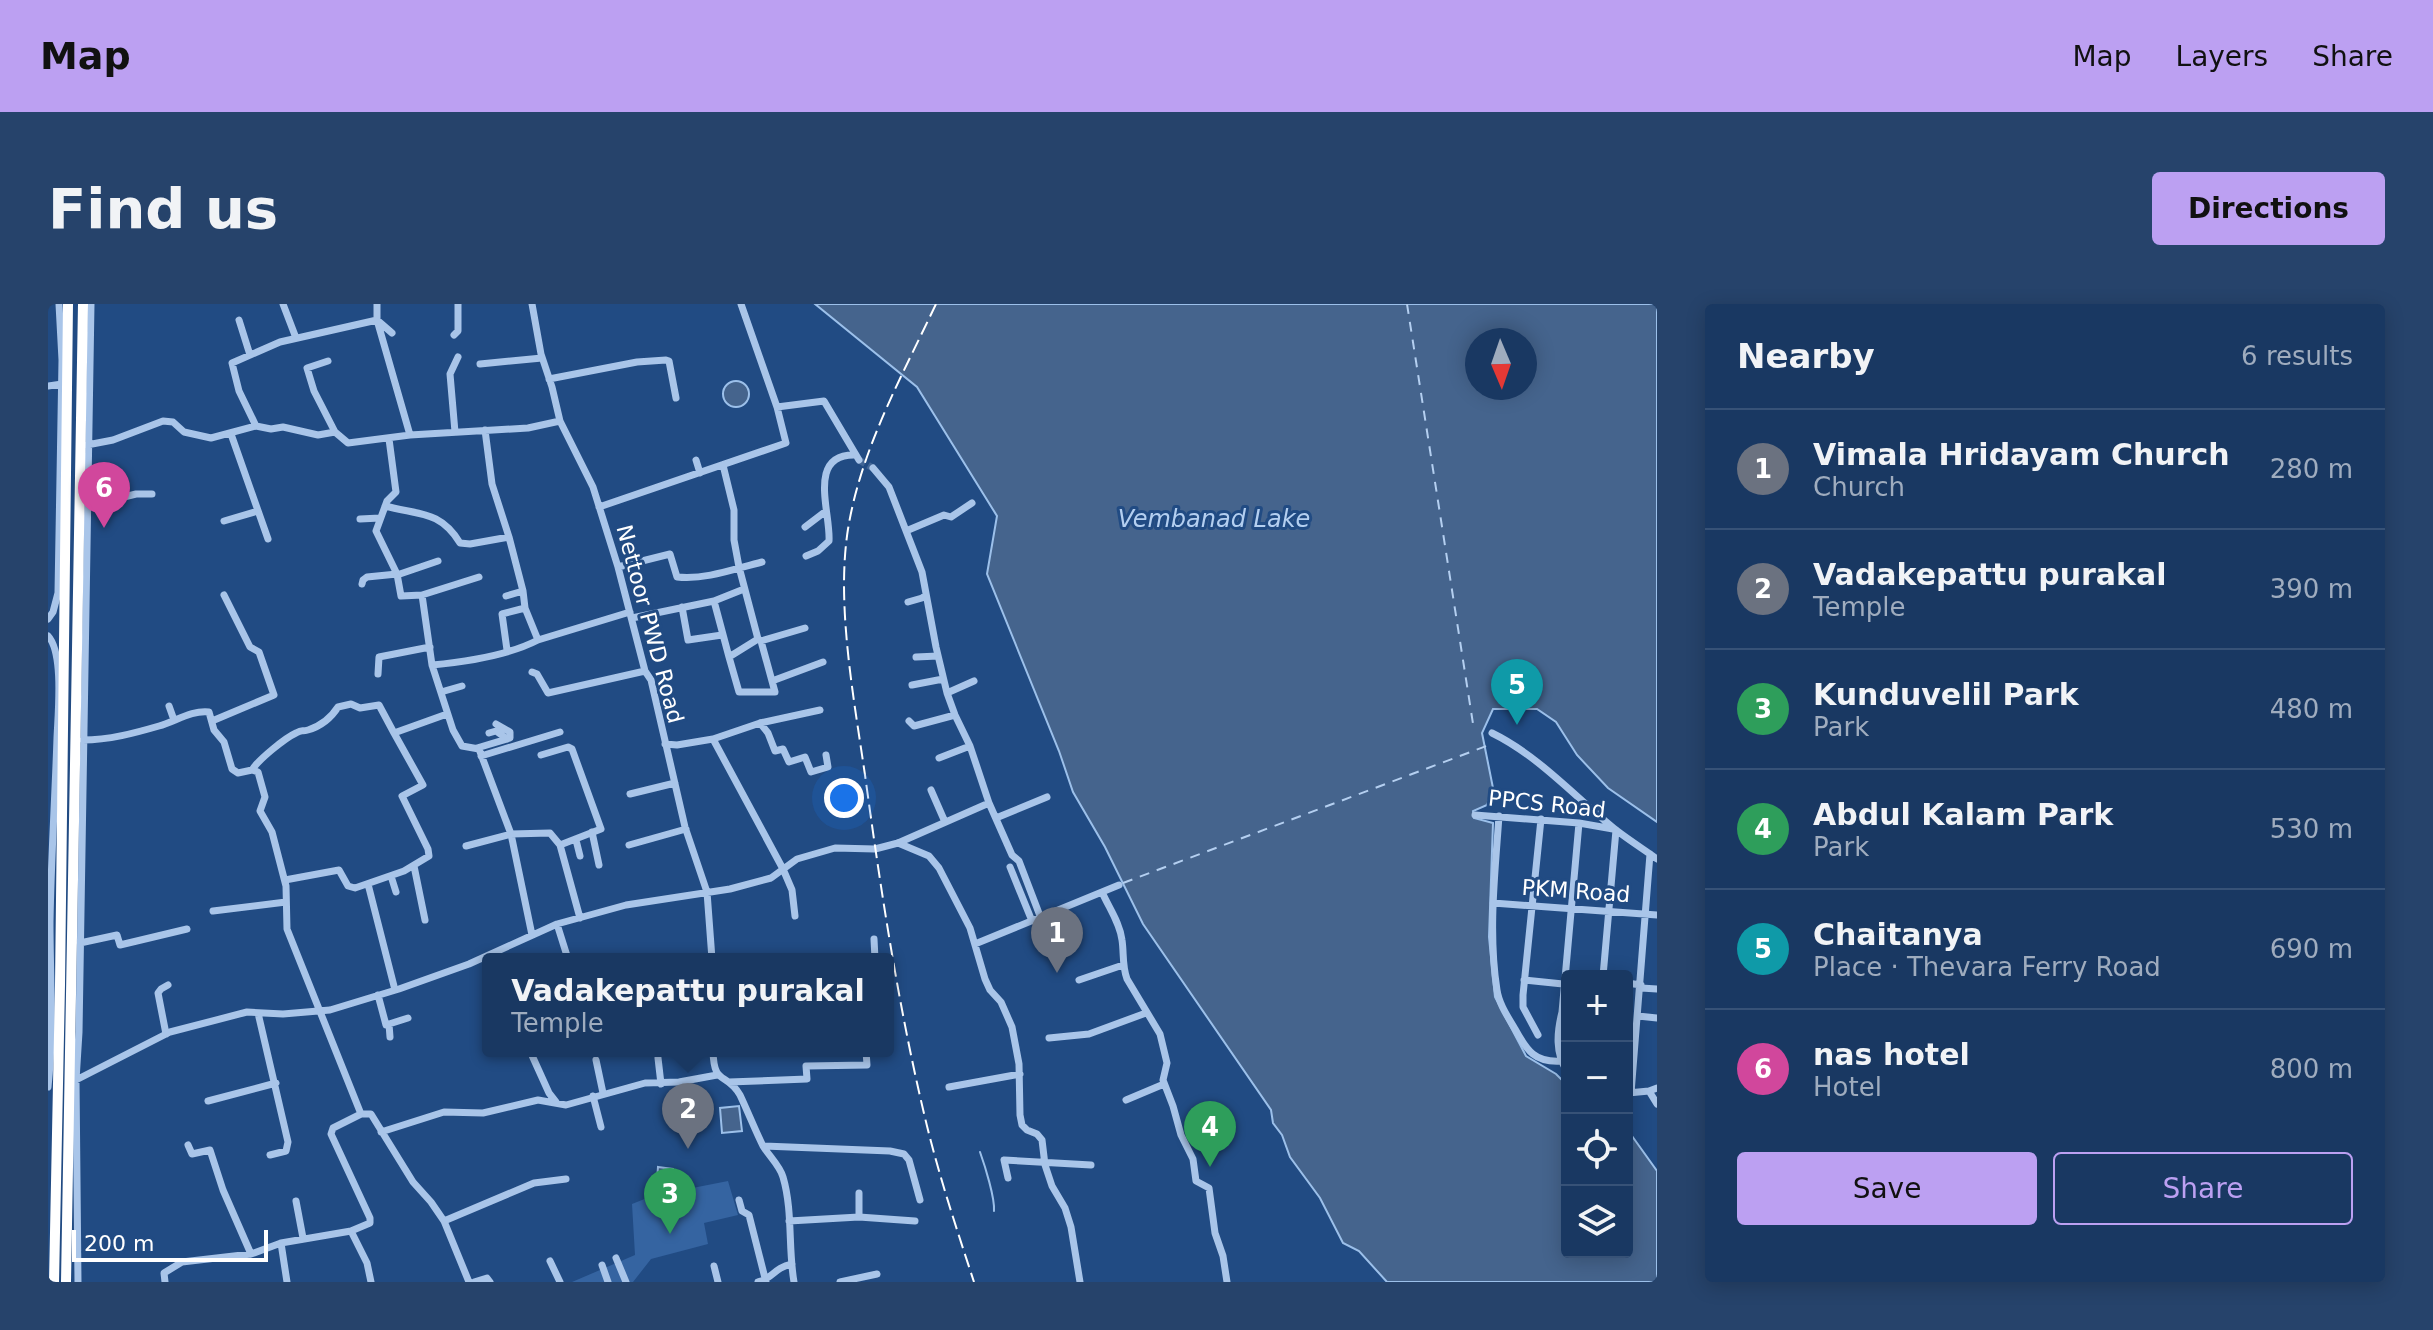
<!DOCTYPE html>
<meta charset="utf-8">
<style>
:root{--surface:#193862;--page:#26436b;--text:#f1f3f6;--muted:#9facbe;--line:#375277;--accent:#bca0f2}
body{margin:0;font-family:"DejaVu Sans",sans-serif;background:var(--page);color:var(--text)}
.controls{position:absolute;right:24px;bottom:24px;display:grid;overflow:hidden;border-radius:8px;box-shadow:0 4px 20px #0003}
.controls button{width:72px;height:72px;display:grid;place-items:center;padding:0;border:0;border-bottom:2px solid var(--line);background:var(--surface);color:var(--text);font:40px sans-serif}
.compass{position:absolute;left:1417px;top:24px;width:72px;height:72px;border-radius:50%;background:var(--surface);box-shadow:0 4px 20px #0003;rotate:178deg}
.scale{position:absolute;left:24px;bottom:20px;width:196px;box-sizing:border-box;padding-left:8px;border:4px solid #fff;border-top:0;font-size:22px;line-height:28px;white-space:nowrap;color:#fff;-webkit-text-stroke:6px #214b83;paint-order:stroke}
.you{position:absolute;left:796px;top:494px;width:28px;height:28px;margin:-20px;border:6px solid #fff;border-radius:50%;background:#1a73e8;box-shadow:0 0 0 12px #1a73e833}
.badge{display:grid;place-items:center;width:52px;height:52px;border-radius:50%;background:var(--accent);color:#fff;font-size:26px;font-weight:700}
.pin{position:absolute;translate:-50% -66px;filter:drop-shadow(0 2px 4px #0008)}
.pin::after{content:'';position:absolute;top:42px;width:28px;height:24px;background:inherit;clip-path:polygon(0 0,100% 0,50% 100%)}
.popup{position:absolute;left:434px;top:649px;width:412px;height:104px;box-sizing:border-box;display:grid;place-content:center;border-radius:8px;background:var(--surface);filter:drop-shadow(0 2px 6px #0005);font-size:26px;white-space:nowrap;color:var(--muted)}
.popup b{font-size:30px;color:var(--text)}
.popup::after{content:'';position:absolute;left:50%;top:100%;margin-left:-16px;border:16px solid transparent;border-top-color:var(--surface)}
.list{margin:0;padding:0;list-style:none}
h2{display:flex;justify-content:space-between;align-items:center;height:104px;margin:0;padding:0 32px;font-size:34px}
h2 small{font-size:26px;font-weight:400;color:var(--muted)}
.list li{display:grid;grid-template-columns:52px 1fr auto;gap:24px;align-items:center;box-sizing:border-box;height:120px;padding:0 32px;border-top:2px solid var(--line)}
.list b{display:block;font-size:30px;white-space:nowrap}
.list p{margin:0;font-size:26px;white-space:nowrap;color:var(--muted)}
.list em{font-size:26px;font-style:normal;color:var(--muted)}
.actions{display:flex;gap:16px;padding:24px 32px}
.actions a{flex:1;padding:18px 0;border:2px solid var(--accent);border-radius:8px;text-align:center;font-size:28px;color:var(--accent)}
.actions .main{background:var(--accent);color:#111}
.icon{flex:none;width:44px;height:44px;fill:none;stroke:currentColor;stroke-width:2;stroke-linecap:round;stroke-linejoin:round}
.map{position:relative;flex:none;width:1609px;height:978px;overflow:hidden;border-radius:8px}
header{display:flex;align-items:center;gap:48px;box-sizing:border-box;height:112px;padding:0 40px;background:var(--accent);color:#111}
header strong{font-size:38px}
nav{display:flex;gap:44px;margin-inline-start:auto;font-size:28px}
.intro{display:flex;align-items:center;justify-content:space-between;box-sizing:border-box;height:192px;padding:0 48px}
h1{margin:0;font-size:56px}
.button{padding:20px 36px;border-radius:8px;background:var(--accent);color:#111;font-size:28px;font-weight:700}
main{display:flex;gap:48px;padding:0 48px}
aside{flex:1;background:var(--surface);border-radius:8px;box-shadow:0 4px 20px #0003}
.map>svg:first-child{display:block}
.green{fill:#3564a1}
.water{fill:#45648d;stroke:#9cc0ea;stroke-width:2;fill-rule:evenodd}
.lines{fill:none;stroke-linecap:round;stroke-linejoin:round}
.stream{stroke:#9cc0ea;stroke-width:2}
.ferry{stroke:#b4cff0;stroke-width:2;stroke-dasharray:10 8;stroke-linecap:butt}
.minor-tunnel{stroke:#426696;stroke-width:7;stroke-dasharray:7 3.5;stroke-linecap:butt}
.minor{stroke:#a9c5e9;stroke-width:7}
.highway{stroke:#fff;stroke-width:10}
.rail{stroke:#fff;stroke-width:2;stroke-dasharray:14 6;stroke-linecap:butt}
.labels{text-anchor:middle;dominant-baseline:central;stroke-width:6;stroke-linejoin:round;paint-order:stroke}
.street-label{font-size:22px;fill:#fff;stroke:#214b83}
.water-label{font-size:24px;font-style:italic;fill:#b4cff0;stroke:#214b83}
</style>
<header>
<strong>Map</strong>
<nav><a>Map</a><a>Layers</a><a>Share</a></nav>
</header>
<div class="intro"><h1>Find us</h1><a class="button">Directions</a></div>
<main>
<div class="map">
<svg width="1609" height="978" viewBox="0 0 1609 978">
<rect width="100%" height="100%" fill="#214b83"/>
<path class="green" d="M680,877L690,911L656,919L660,940L603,955L585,978H524L587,951L584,900L604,892Z"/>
<path class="water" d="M767,0H1609V518L1560,484L1529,451L1508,418L1489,405H1445L1434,429L1445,484L1439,501L1425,507L1426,514L1445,519L1441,633L1447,693L1478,752L1508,770L1519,781V948H1579V825L1609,867V978H1339L1311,947L1295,939L1272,894L1242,853L1234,831L1225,819L1223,806L1095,620L1057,543L1025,488L1011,447L939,270L949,212L869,83ZM1429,36H1477V84H1429Z
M675 90a13 13 0 1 1 26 0a13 13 0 1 1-26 0Z
M691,802L694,827L674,829L672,804Z
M610,863L625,865L628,871L625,878L615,880L609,877Z"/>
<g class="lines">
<path class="stream" d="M932,848C937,862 947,894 946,907"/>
<path class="ferry" d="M1359,0L1426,426
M1075,579L1441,441"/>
<path class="minor-tunnel" d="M811,156L825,164"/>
<path class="minor" d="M235,0L248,34
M329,0V16L344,29
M484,0L493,50L504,83L512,117L545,183L570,263L597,367L603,376L637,523L659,588L664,655
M693,0L729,103L776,97L811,156
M191,16L202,51
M406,31L410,27V0
M280,57L259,64L266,87L287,128
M432,60L494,54
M501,75L589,58L618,56L621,57L628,94
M0,82L14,80
M208,122L191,87L184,59L232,38L329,16L362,131
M437,126L444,180L461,233L475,287L477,304L490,336
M407,128L402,70L410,53
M183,130L220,235
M341,135L348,188L339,197L328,227L349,270L353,292L374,291L384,361L405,426L414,442L431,445L463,530L484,631
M39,141L65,136L115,117L125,118L136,128L163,134L208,122L223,125L235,123L270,131L287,128L300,139L362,131L480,124L512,117
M648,156L652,169
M675,161L686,206V236L691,263L710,335
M40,202L88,190H104
M337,202C370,211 392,206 412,239L422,240L461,233
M551,203L738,139L729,103
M312,215L332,214
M176,217L210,207
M757,223L778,207
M858,227L896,211L903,213L924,199
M758,252L770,247L781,237C783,209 758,149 808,151
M570,263L622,250L629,273C658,276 686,265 714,258
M349,271L390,257
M314,280L315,276L319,273L349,270
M374,291L431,273
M458,292L475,287
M666,297L696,285
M860,298L874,294L878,291
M634,303L640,336L674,331
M584,314L666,297L681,353L710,335L713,337L757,324
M0,315L5,308L10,289L14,56L11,0
M0,332C16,349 10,409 9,434C7,495 3,556 2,618C2,673 6,728 0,783
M459,346L454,310L477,304
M681,353L691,388H727L713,337
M868,353L890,352
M384,361C416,358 461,351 490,336L582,308
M484,368L489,370L500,389L597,367
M330,370L331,353L382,343
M724,377L775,358
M864,381L895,375
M393,388L414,382
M899,389L926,377
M121,402L126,416
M164,417L226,391L211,348L202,343L176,291
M861,417L866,422L907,411
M712,419L720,429L727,447L735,445L741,458L757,453L763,468L780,463L778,451
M441,429L448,427L459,435
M1444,429C1491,452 1527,493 1568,526C1581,536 1595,545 1609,555
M665,435L712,419L772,406
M35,436C61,436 87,429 111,422C128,417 144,406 161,408L166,426L176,438L184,465L190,469L204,466L210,468L217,493L212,507L224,528L238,582L239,625L313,810L285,824L283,830L322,914V919L303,927L233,939L203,950L134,958L116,969L117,978
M617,440L629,441L665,435L735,565L744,586L747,612
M429,444L462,434V428L448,420
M493,451L520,443L524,445L553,525L512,541
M433,452L512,428
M891,454L922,442
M204,466C210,456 237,434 248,429C255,425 253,428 260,426C273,422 283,414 290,403L303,400L312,404L331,401L346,429L399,410
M883,486L897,518
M582,490L627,479
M941,499L964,551L971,557L1002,638
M1427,511L1531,519L1565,525
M1451,512C1447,569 1440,629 1449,686C1451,700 1460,713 1467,725C1479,747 1487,759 1514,757
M948,514L999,493
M544,528L551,561
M528,536L532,552
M850,539L881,552L891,564L922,624L937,675L942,686L953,698L964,723L971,760L972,811L974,821L979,826L989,830L994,836L997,861L1004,882L1017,904L1023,923L1032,978
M581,541L638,525
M418,542L463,530L502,529L512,541L532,614
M366,562L377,616
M962,563L984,617
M343,572L348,588
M237,576L291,566L300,582L307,584L356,567L381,552L380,545L354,492L375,481L346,429
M320,580L347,686
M1054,588C1061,604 1072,619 1074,636C1076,649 1074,662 1079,675L1112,730L1119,759L1115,776L1125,802L1133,831L1145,855L1148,877L1161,884L1167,929L1175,952L1179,978
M1445,599L1609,611
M165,607L238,598
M509,620L520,655
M826,635L827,655
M32,639L69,631L72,641L139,625
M927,640L1071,581
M1555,672L1568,526
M1031,676L1075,661
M1476,676L1515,680
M1579,679L1593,681
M1593,684L1609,685
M330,691L338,721L360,714
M210,709L240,838L238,847L222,851
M1590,712L1609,714
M341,720L342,733
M118,730L110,689L113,685L120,681
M1490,731L1475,703V691L1493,515
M1001,734L1041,730L1098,709
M482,747L501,789L508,798
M665,747C666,783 678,767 692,791C700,808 707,826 715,842C721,852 732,862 735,873C745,907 740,944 746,978
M610,754L613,780
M548,756L555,789
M1519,767C1507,749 1509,728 1514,708L1531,519
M28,776L122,728L199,708L235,710L282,706L351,685L421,660L509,620L578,601L682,585L723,574L749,555L787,544L827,545L850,539L941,499L922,442L907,411L899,389L888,343L874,268L841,183L825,164
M681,778L759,775L758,762L819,761L818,747
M901,783L972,770
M1601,787L1609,800
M1580,789L1601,787L1609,784
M1583,789L1602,550
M545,792L553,823
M1078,796L1116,780
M160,797L228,779
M313,810H323L365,878L383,898L396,917L421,978
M333,828L396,808L435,809L490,796L518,801L597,779L631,778L669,771
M140,841L144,850L162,846L175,886L203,950
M716,842L842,847L856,850L861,856L872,896
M960,874L956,856L1043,861
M691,896L694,907L701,911L718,978
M248,897L255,934
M811,913V889
M396,917L486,879L518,875
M741,917L811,913L867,917
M303,927L319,959L323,978
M233,939L239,978
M568,954L578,978
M502,957L512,978
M554,961L560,978
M666,962L670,978
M30,978L28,776L31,728L43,0
M426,978L439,974L442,978
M710,978C726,974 725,964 744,960
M792,978L829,970"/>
<path class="highway" d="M6,978L12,681L20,0
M18,978L35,0"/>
<path class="rail" d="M888,0C854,72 813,145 800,225C788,301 806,395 817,471C833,588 851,707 879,822C892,875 909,926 926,978"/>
</g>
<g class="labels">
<g class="street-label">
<text transform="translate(602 320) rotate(75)">Nettoor PWD Road</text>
<text transform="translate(1499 500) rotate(6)">PPCS Road</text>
<text transform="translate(1528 587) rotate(4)">PKM Road</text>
</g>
<g class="water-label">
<text x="1166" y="215">Vembanad Lake</text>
</g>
</g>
</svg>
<div class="controls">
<button>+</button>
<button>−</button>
<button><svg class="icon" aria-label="locate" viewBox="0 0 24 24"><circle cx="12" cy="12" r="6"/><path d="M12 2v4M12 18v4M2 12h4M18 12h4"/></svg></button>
<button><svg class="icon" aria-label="layers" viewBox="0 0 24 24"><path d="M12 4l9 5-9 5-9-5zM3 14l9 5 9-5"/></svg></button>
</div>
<svg class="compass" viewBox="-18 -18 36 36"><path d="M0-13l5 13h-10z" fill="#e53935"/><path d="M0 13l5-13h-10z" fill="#9facbe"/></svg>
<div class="scale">200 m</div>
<div class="you"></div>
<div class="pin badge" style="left:1009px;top:669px;background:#6b7280">1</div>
<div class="pin badge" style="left:640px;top:845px;background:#6b7280">2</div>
<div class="popup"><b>Vadakepattu purakal</b>Temple</div>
<div class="pin badge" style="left:622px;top:930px;background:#2e9e5b">3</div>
<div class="pin badge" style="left:1162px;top:863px;background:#2e9e5b">4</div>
<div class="pin badge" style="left:1469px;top:421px;background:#0f9aa8">5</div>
<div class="pin badge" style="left:56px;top:224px;background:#d1479c">6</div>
</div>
<aside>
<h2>Nearby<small>6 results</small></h2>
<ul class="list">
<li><span class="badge" style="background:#6b7280">1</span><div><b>Vimala Hridayam Church</b><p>Church</p></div><em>280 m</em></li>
<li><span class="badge" style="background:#6b7280">2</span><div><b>Vadakepattu purakal</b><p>Temple</p></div><em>390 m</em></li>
<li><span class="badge" style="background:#2e9e5b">3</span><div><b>Kunduvelil Park</b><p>Park</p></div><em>480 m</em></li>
<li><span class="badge" style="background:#2e9e5b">4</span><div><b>Abdul Kalam Park</b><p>Park</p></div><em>530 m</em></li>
<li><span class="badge" style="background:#0f9aa8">5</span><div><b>Chaitanya</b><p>Place · Thevara Ferry Road</p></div><em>690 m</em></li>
<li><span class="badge" style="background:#d1479c">6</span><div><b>nas hotel</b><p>Hotel</p></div><em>800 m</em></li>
</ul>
<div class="actions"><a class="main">Save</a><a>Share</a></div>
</aside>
</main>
